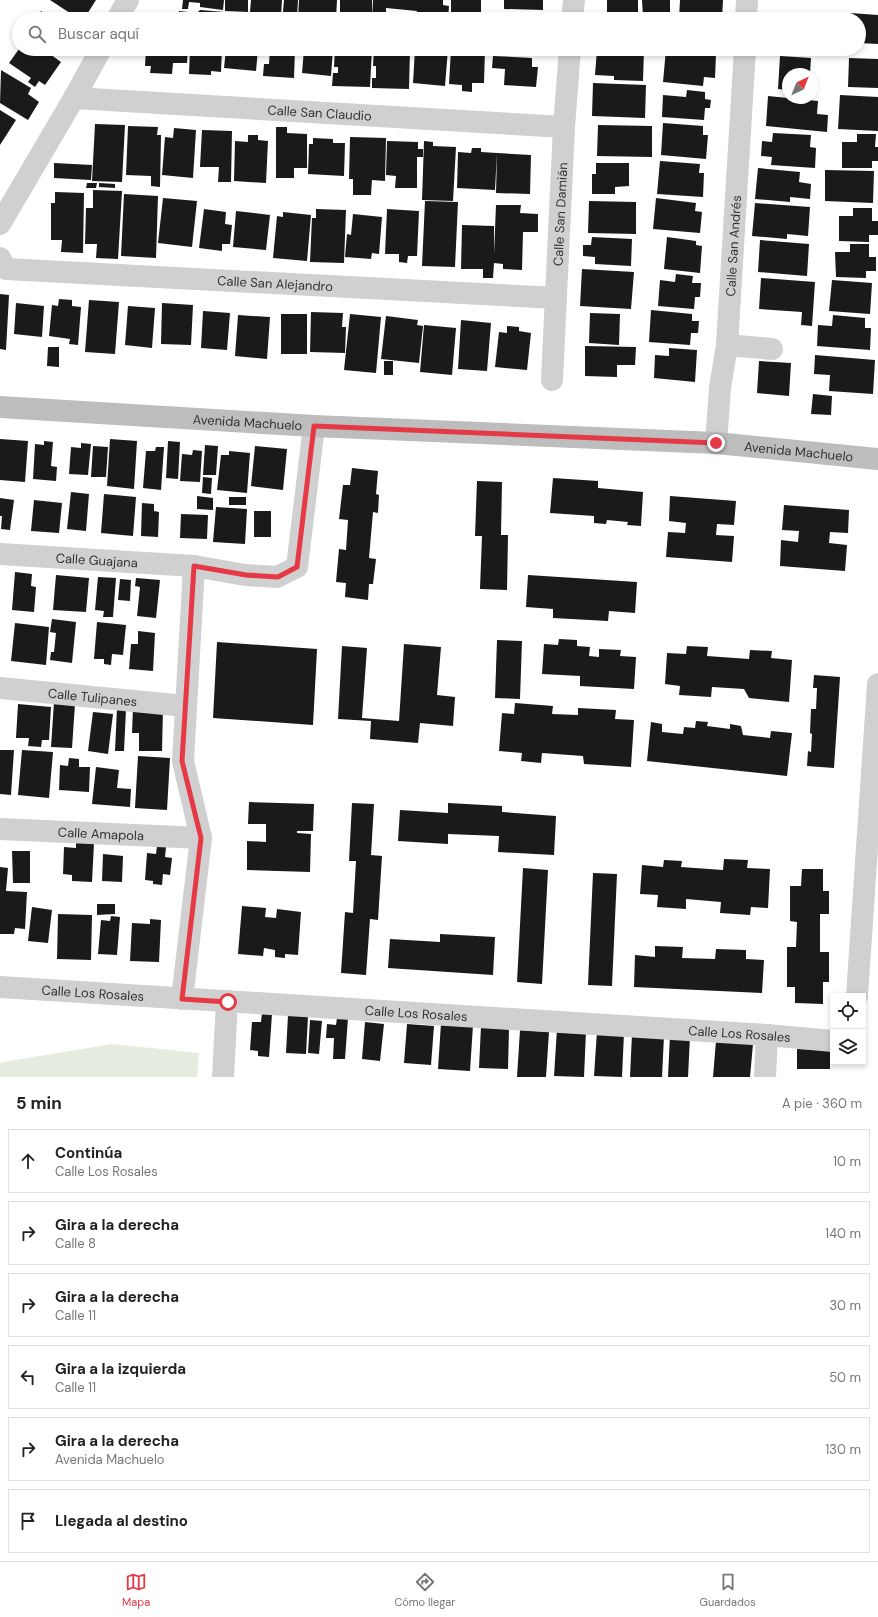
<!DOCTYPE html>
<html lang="es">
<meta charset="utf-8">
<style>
:root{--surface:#fff;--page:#f2f2f2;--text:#222;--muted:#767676;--line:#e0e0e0;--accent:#e63946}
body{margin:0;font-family:"DM Sans",sans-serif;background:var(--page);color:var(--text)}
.controls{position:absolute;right:12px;bottom:12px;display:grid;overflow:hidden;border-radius:0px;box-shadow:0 2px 6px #0003}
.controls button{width:36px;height:36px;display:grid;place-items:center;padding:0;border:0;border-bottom:1px solid var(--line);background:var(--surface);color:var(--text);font:20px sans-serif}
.compass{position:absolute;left:782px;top:68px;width:36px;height:36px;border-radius:50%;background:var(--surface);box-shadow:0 2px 6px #0003;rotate:43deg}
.stop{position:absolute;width:12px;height:12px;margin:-9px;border:3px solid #e63946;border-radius:50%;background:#fff}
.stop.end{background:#e63946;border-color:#fff;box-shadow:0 1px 4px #0008}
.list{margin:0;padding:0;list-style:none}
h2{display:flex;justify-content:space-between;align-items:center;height:52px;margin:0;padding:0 16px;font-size:17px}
h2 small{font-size:13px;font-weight:400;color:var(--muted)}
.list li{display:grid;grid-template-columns:26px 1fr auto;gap:12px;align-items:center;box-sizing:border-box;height:64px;margin:0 8px 8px;padding:0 8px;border:1px solid var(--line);border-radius:0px}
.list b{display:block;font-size:15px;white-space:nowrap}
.list p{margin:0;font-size:13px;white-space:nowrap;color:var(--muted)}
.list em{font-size:13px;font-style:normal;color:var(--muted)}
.icon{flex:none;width:22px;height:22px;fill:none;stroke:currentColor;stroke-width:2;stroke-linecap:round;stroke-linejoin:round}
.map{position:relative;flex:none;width:878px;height:1077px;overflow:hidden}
.search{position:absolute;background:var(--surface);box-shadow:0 2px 6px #0003;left:12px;right:12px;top:12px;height:44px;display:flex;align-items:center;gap:10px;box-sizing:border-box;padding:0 14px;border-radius:22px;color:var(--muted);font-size:15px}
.sheet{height:484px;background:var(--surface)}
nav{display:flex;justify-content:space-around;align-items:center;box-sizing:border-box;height:56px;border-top:1px solid var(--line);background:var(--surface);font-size:11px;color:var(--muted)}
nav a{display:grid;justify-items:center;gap:2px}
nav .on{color:var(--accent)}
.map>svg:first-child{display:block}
.green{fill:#e6ecdf}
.building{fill:#1a1a1a}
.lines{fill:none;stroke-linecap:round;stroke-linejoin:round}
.street{stroke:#d0d0d0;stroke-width:22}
.secondary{stroke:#bdbdbd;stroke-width:22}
.route{stroke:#e63946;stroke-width:5}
.labels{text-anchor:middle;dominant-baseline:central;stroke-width:4;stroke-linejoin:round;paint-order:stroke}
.street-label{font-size:13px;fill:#333;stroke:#fff}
</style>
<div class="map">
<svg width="878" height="1077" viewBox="0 0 878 1077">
<rect width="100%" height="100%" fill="#fff"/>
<path class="green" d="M112,1044L199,1053L197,1077H0V1064L3,1062Z"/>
<path class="building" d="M50,0H96L84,19H79Z
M183,0H224L223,10L200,7V3L189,2L188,9H182Z
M225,0H248V12L225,11Z
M251,0H282L281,15L250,12Z
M284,0H298L297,18H290L291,13L283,12Z
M299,0H337L336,19L298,18Z
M340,0H372V18L340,17Z
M373,0H443V5L449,6L448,19H416L417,11L386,8V19H372Z
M451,0H481V17L451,15Z
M504,0H543V10L504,9Z
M607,0H638V19H607Z
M642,0H670V17H643Z
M680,0H723L722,19H679Z
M200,10L224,12V19H194V16Z
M41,11L50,18L54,12L63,19H36Z
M179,11L188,12L187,19H178Z
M506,13L544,15V19H506Z
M780,13L816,16V19H779Z
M850,13L878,15V44L859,43V19H850Z
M19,49L32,50L33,49H43L61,62L45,85L39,81L35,87L28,82L31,78L9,63Z
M146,49H188L187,63H173L172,74L150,73L151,66H145Z
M190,49H222L221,72L211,71V75L189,74Z
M226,49H258L256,71L224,68Z
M270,49H295L294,78L263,76L264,64H269Z
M304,49H333L331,76L302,73Z
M335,49H372L370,87L332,86L333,73H338V67H334Z
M374,49H410L409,89L372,88V78H376V66H373Z
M415,49H448L445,86L413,83Z
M451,49H485L484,83H472V92L462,91V85L449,84Z
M597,49H644L643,81L614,80V76L595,75Z
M666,49H706V54H716L715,78L704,77L703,86L663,82Z
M790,49H823L822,53Z
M493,56L532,58V67H538L536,87L504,85L505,69L492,68Z
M780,56L811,58L810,74H788V90L778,89Z
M849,58L878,59V88L848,87Z
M1,70L31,88L28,94L39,102L28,120L0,103Z
M593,83L646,85L645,118L592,116Z
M687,90L705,92V99L711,100L710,108H705L704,120L662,117L663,95L686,97Z
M840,95L878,97V131L838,129Z
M768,96L818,101L817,114L828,115L827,132L766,126Z
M0,110L16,120L0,145Z
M663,123L703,126V135H708L706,159L661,155Z
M95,124L125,125L122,182L92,181Z
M598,125L652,126V157L597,156Z
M128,126L158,127L157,135H161L160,187L151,186V176L126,175Z
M276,127H287V133L307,134V168H294V178H276Z
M174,128L196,130L193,178L162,175L165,137L173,138Z
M202,130L232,131L231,182H218L219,167H200Z
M773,133L811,135L810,147L816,148L815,168L771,165L772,157L761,156L762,141L772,142Z
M857,134H876L875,147H878V161H872V168H842V142H857Z
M248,135H258V140L268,141L266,183L234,181L235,141L248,142Z
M350,137L386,138L385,181L372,180L371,195H353V179H349Z
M313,138L333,139V143H345L344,176L308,174L309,144H313Z
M387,141L418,142V149H423V157H417V188H395L396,176L386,175Z
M424,141L433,142V146L456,147L453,201L422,200Z
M472,148H481V152L497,153L495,190L457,188L458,152L471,153Z
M497,153L531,155L530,194L496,193Z
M660,161L700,164L699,173H704L703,197L657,194Z
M54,163L92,165L91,180L54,178Z
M596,163H629V186L615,187V194H592V174H596Z
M758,168L800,172L799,182L811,184L810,199L790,197V202L755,199Z
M825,170L874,171L873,203L825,201Z
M87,183H97L96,188H86Z
M99,183L115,184V188L99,187Z
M93,190L122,191L118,259L96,258L97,244H85L86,208H93Z
M55,192L84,193L83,253L61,252L62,240H51V203H55Z
M124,194L158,196L156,258L121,256Z
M163,198L197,201L192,247L158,243Z
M656,198L696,203L695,211L702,212L700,233L653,229Z
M425,201L458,202L455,267L422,266Z
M589,201L636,202V234L588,233Z
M755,203L810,207L808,236L787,234V239L752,236Z
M496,205H521L520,213L538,214V232H523L522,270L503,269V264L494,263L493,278H483V269H461L462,225L494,226V254Z
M853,208H872V221H878V235H869V242L839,241V216H853Z
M204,209L226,212L225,224L232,225L230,244H222V251L199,248Z
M316,209L346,210L344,263L310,262L312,218H316Z
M387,209L419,211L417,256H408L407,263L399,262V254H385Z
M236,211L270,215L266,250L233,247Z
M283,212L311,215L307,261L273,258L277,216L283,217Z
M353,214L382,217L379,254L372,253L371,259L345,257L347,234L351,235Z
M592,237L632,239L631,266L595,264V257L583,256V245H591Z
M667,237L696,241V245L702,246L700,273L664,269Z
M760,240L809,244L807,276L758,272Z
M850,244H869V257H876V271H866V278L836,277L835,252H850Z
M582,269L634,272L631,309L580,306Z
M676,274L693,276L692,283H701L700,297H695L694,309L658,306L660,280L675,282Z
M761,278L815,282L812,326L801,325L802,312L759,309Z
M832,280L872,283L870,314L829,311Z
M0,294L9,295L6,350L0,349Z
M59,299L72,300V306L81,307L78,345L69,344L70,339L49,336L52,305L58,306Z
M89,300L119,302L115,354L85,352Z
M16,303L44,306L42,337L14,334Z
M162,303L193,305L191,345L161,344Z
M128,306L155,308L152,348L125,345Z
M651,310L692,314V321H699L698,333H691L690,345L649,342Z
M203,311L230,313L227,350L201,348Z
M311,312L343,313L342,327H346L345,353L310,352Z
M590,313L620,314L619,345L589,343Z
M281,314H307V354H281Z
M350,314L381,317L376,373L344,370Z
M238,315L270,317L267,359L235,356Z
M833,315L865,318V328H871L870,350L817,346L818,325L832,326Z
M386,316L418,320L417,325L423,326L419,363L381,359Z
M461,320L491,323L487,371L458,369Z
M424,325L456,328L452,375L420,372Z
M507,326L519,327V331L531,333L527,370L495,367L499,332L507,333Z
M585,346L636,347L635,365H617V377L585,376Z
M48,347H59V367L47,366Z
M669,348L697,350L695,382L654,378L655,355L669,356Z
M815,355L875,360L873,394L829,391L830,375L814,374Z
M384,361H393V375H384Z
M759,361L791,363L789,396L757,393Z
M813,394L832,396L831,415L811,414Z
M0,439L28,441L25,482L0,480Z
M110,439L137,441L134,489L107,486Z
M44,441L53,442L51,466L57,467L56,481L33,479L35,444L44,445Z
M168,441L180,442L178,479L166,478Z
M81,443L91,444L88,475L69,474L71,447L81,448Z
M205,445L218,446L216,475H203Z
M93,446L108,447L106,477H91Z
M255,446L287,449L283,490L251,486Z
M156,447H164L161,490L143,488L146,451H155Z
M193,450L202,451L200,482L180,481L182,454L192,455Z
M229,451L250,453L247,493L217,490L221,455H229Z
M352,468L378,471L376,494L379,495L378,513L373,512L369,558L376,559L373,584H369L368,600L345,597L346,583L336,582L339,549L346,550L348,520L339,519L343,485H350Z
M203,477L212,478L211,494L202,493Z
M553,478L598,481V488L643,492L641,526L627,525L628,522L607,520L606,524L594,523V516L550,513Z
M477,481L502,482L501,535H508L507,590L480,589L482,536H475Z
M71,492L89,494L86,531L67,529Z
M104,494L136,497L133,536L101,533Z
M197,496L213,498V510L197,509Z
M670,496L736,501L734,525L717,524L716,535L734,536L732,562L666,557L668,532L685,533L686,523L669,521Z
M229,497H246V505H229Z
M0,498L14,500L10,530L1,529L2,516H0Z
M34,500L62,503L59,533L31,531Z
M142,503L154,504V511L159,512L158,537L141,536Z
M784,505L849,510L848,533L830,532L829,543L847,545L845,571L780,566L781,540L798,542L799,531L782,530Z
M216,507L247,509L245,544L213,542Z
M254,511H271V537H254Z
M181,514L208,515L207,539L180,538Z
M15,572L32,574L31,586L36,587L34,612L12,610Z
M56,575L89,578L86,612L53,610Z
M528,575L637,582L635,613L609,611L608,621L553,618V609L526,607Z
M98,577L116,578L113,617H103L104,611L95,610Z
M136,578L160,580L156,618L137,616L140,587L135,586Z
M120,579L131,580L130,601L118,600Z
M52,619L76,622L72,663L50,660L51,652H54L56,633L50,632Z
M97,622L126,625L123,655L112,654L111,665L104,664V659H94Z
M15,623L49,627L46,665L11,661Z
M138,631L155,633L153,671L129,669L131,644H138Z
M559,639L577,640V646L590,647L589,656L599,657V649L621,650L620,656L636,657L634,689L580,686V676L542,674L544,644L558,645Z
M497,640L522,641L520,699L495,698Z
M217,642L317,649L313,725L213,718Z
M404,644L441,647L437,695L455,697L453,726L420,723L418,743L370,739L371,721L338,719L342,646L367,648L362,718L399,721Z
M687,646L708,647L707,656L749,659L750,650L772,651L771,658L792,660L789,702L749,698L744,689L712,687L711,697L679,695L680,686L665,684L667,653L686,654Z
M814,675L840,677L834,768L807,766L808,751L811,752L812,734L810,733L811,709H816L817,688H813Z
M54,702L75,704L72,748L51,747Z
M515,703L553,706L552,714L578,715V708L616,710L615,719L634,720L631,767L584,764L583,756L542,753L541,763L521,761L522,753L499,751L502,713L514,714Z
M18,704L51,707L49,740H42L41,747L28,746L29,738H16Z
M133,707L163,708L162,751H139V733H132Z
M117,708L126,709L124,751H115Z
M93,712L113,714L108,754L88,751Z
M696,721L708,722L707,726L730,729V724L741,726L743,735L770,738L771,731L792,733L787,776L647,761L651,722L662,724V732L683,734L684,727L695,728Z
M0,750H14L11,795L0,794Z
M22,750L53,752L49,798L18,795Z
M138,756L170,758L167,810L135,808Z
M69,758L79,759V767H90L89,792L59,790L60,765L68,766Z
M96,767L119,770L117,788L131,789L130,807L92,804Z
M249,802L314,804L313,831H297V833L311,834L310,872L247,870V841L266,842V824H248Z
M352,803L374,804L371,855L382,856L378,920L370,919L366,975L341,973L345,912L353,913L356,861H349Z
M448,803L502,806V812L556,816L554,855L498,852L499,836L448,834V844L398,841L400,810L448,813Z
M76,842L94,843L92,882L72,881V875L63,874L64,847L76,848Z
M157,846L166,847L165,857L172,858L170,875L163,874L162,885L153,884V881L145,880L147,853L156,854Z
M12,851H30V883H13Z
M103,854L123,856L122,882L102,881Z
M724,859L748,860L747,868L770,869L768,908L751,907L750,915L720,913L721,902L686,899V909L657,907L658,895L640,894L642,865L663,867L664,860L682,861L681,867L723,870Z
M0,867L8,868L6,891L27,892L25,929L15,928L14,934H0Z
M523,868L548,870L542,984L517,982Z
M802,869H823V891H829V914H820V952H829V982H823V1004L795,1003V987H787V947H796L797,922L790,921V886H801Z
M593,873L617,874L612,986L588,985Z
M97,904H115V914L97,915Z
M242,906L266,908L265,917L276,918L277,909L301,912L298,955L285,954V958L275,957V950L264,948L263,956L238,954Z
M32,907L52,910L48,943L28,941Z
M58,914L92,915L91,960L57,959Z
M111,916L120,917L117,955L98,954L101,920L110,921Z
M150,919L161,920L159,962L130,961L132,923L150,924Z
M440,934L495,937L493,975L388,968L390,939L440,942Z
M655,946L683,947L682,958L715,959L716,949L746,950V959L764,960L762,993L634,987L635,955L655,957Z
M262,1013L272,1014L269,1057L258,1056V1051L250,1050L252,1022H261Z
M288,1015L308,1016L306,1054L286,1053Z
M337,1018H348L345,1059H333L334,1038H326L327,1024L336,1025Z
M310,1020L322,1021L319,1054L308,1053Z
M365,1022L384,1024L380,1061L362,1059Z
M441,1023L473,1025L470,1071L438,1069Z
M407,1024L434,1026L431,1065L404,1063Z
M481,1026L509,1028L508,1069L479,1068Z
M557,1029L586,1031L584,1077L554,1076Z
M520,1030L549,1032L546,1077H517Z
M597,1031L624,1033L622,1077L594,1076Z
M632,1034L664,1036L662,1077H630Z
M670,1035L690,1036L688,1077H668Z
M716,1041L753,1044L750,1077H713Z
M797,1049L830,1050V1069H797Z"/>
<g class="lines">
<g class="street">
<path d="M117,19L128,0"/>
<path d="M572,19L574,0"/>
<path d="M746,19L747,0"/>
<path id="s1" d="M74,98L564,127"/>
<path d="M0,224L74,98L101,49"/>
<path id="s2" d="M0,258L6,269L556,298"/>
<path d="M727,345L772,349"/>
<path id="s3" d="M552,380L564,127L570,49"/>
<path id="s4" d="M716,443L720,388L727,345L745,49"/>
<path id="s5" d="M0,554L194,566L245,575L277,577L297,567L314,426"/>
<path id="s6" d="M0,688L185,706"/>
<path id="s7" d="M0,829L201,838"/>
<path id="s8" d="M0,987L767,1035L833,1041"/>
<path d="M857,996L878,684"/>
<path d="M182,999L201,838L183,761L194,566"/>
<path d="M223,1077L227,1001"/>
<path d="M765,1077L767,1035"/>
</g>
<path class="secondary" id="s9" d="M0,407L314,426L716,443L878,459"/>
</g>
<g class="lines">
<path class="route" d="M228,1002L182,999L201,838L182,761L194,566L246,575L278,577L297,567L314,426L716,443"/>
</g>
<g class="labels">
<g class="street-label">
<text stroke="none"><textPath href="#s1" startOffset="246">Calle San Claudio</textPath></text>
<text stroke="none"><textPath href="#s3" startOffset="166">Calle San Damián</textPath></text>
<text stroke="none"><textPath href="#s4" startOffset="198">Calle San Andrés</textPath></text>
<text stroke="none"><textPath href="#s2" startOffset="282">Calle San Alejandro</textPath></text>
<text stroke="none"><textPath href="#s9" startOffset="248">Avenida Machuelo</textPath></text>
<text stroke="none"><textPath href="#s9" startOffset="800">Avenida Machuelo</textPath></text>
<text stroke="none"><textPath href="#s5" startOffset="97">Calle Guajana</textPath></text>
<text stroke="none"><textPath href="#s6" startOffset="93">Calle Tulipanes</textPath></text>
<text stroke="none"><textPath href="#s7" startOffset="101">Calle Amapola</textPath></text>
<text stroke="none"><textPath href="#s8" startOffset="93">Calle Los Rosales</textPath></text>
<text stroke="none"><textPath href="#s8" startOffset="417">Calle Los Rosales</textPath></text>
<text stroke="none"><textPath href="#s8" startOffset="741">Calle Los Rosales</textPath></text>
</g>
</g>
</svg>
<div class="controls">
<button><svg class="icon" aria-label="locate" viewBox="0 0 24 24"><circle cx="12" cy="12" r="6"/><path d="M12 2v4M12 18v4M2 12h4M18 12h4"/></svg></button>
<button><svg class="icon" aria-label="layers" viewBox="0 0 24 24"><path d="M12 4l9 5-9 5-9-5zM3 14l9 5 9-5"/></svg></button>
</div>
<svg class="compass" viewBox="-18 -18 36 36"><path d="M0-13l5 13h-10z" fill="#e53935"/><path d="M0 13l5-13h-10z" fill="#767676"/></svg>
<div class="stop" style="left:228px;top:1002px"></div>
<div class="stop end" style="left:716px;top:443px"></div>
<div class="search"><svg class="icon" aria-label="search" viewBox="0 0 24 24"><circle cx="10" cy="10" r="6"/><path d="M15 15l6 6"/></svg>Buscar aquí</div>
</div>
<section class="sheet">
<h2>5 min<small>A pie · 360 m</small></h2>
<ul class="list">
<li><svg class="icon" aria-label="ahead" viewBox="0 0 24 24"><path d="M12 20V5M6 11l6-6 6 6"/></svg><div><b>Continúa</b><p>Calle Los Rosales</p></div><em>10 m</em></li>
<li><svg class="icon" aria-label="right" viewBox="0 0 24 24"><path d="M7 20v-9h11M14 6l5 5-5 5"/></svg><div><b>Gira a la derecha</b><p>Calle 8</p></div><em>140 m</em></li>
<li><svg class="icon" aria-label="right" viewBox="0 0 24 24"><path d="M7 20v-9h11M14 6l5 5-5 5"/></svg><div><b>Gira a la derecha</b><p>Calle 11</p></div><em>30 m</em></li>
<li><svg class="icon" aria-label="left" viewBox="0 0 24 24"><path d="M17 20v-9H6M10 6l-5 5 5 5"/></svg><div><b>Gira a la izquierda</b><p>Calle 11</p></div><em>50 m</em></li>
<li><svg class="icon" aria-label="right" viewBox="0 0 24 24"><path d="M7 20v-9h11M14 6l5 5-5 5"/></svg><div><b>Gira a la derecha</b><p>Avenida Machuelo</p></div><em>130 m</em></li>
<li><svg class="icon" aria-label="arrive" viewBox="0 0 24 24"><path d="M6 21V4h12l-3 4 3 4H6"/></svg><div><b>Llegada al destino</b></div></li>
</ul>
</section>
<nav>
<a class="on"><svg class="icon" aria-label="map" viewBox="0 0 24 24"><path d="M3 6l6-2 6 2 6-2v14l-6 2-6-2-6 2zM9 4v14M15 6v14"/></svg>Mapa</a>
<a><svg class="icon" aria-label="directions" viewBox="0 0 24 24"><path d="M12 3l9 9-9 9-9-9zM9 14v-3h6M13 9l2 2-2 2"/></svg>Cómo llegar</a>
<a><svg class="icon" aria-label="saved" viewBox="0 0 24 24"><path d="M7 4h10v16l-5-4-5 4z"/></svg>Guardados</a>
</nav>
